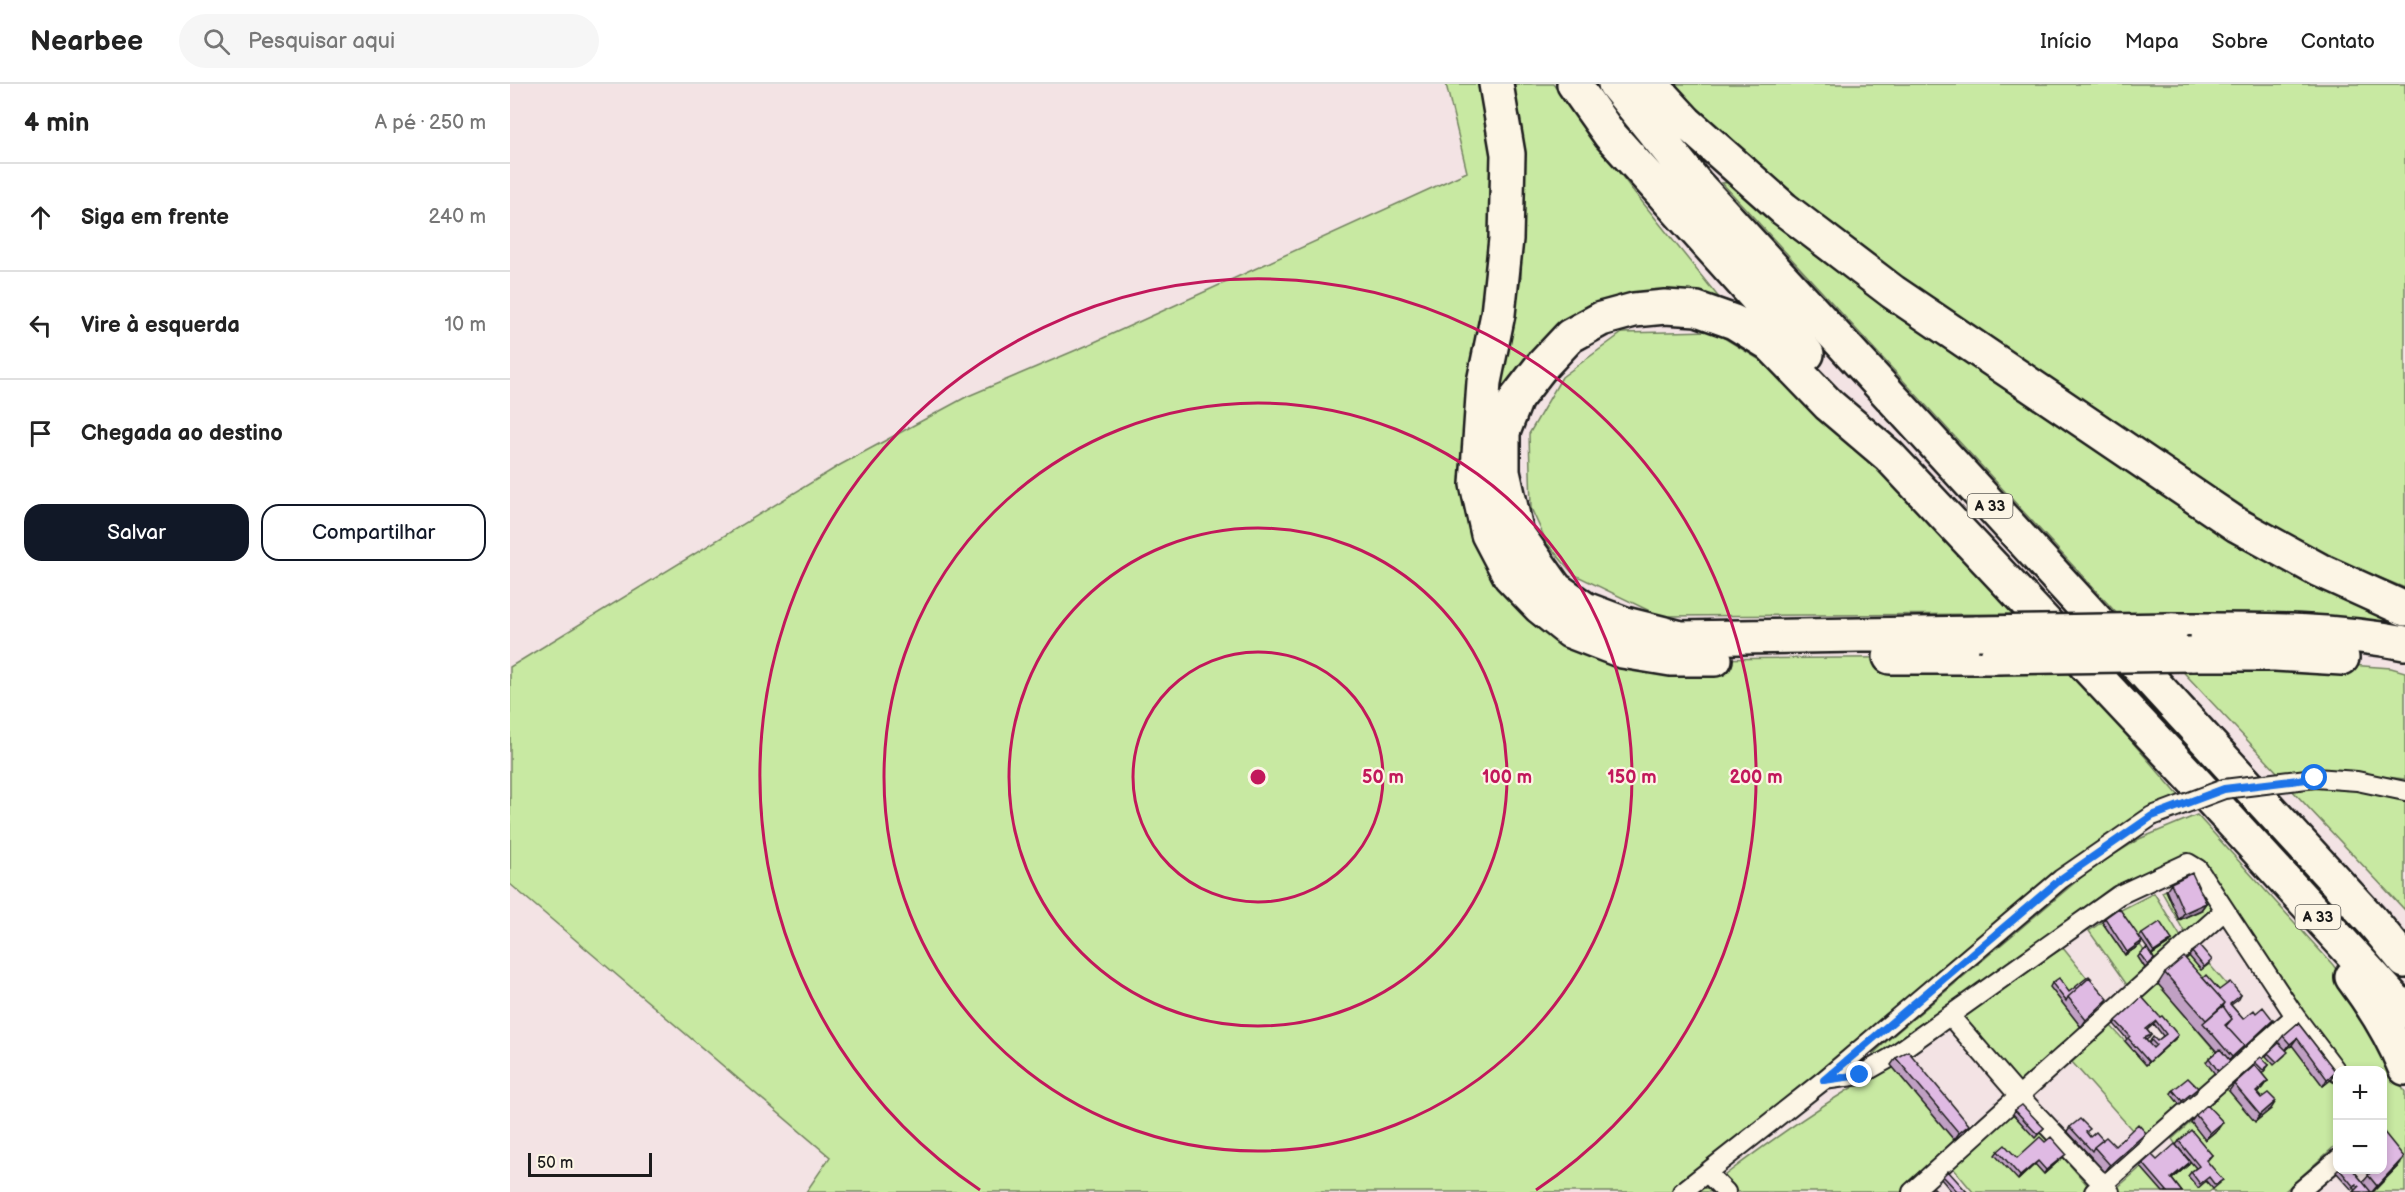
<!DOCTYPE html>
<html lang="pt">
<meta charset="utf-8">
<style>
:root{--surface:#fff;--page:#f6f6f6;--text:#222;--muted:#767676;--line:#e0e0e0;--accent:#111827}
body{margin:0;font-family:"Balsamiq Sans",sans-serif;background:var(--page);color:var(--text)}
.controls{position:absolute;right:18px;bottom:18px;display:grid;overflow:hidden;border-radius:12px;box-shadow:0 3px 9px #0003}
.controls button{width:54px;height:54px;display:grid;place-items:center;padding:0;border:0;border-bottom:2px solid var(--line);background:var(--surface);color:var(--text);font:30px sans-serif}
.scale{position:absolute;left:18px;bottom:15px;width:124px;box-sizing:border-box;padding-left:6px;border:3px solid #1c1c1c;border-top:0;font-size:16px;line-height:21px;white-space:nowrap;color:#1c1c1c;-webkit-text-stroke:4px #fcf5e5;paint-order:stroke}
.stop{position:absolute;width:18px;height:18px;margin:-14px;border:4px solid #1a73e8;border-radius:50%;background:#fff}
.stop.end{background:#1a73e8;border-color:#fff;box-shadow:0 2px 6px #0008}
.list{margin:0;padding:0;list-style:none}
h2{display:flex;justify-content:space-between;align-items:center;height:78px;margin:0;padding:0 24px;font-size:26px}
h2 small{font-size:20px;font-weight:400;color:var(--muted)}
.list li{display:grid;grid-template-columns:39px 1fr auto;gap:18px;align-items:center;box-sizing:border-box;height:108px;padding:0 24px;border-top:2px solid var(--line)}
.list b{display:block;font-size:22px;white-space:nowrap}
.list em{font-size:20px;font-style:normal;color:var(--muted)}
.actions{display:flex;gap:12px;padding:18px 24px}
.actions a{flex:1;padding:14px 0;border:2px solid var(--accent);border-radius:18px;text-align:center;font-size:21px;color:var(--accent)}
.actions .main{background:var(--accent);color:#fff}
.icon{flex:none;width:33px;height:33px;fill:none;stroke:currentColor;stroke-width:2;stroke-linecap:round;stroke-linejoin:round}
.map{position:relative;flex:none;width:1895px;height:1108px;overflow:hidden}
header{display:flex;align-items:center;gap:36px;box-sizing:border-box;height:84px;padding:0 30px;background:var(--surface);border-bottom:2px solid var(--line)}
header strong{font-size:28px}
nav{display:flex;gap:33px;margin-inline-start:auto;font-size:21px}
.search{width:420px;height:54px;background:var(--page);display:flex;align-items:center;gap:15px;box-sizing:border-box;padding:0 21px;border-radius:33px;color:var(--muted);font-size:22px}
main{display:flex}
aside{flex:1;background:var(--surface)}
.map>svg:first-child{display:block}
.green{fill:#c8e9a2;stroke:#72825f;stroke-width:1.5}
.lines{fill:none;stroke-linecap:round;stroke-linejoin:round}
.street-casing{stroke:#1c1c1c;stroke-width:22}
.highway-casing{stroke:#1c1c1c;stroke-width:38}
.street{stroke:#fcf5e5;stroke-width:18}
.highway{stroke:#fcf5e5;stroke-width:33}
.street-bridge-casing{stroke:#1c1c1c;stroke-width:22;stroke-linecap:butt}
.highway-bridge-casing{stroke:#1c1c1c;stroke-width:38;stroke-linecap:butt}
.street-bridge{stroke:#fcf5e5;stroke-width:18}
.highway-bridge{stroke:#fcf5e5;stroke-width:33}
.wall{fill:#c0a0c3;stroke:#1c1c1c;stroke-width:1.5;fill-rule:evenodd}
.shaded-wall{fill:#9c829f;stroke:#1c1c1c;stroke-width:1.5}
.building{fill:#dfbae3;stroke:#1c1c1c;stroke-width:1.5;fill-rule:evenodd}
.route{stroke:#1a73e8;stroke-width:8}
.ring{fill:none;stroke:#c2185b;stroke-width:3}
.labels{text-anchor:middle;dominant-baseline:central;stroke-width:4.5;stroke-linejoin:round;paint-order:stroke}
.shield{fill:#fcf5e5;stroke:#5f5d58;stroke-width:1.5}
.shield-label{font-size:15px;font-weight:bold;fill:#1c1c1c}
.centre{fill:#c2185b;stroke:#fcf5e5;stroke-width:3}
.ring-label{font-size:18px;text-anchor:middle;font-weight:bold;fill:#c2185b;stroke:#fcf5e5;stroke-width:4.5;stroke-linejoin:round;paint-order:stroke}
</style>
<header>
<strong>Nearbee</strong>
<div class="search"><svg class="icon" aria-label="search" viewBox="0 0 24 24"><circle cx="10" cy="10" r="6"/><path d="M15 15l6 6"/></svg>Pesquisar aqui</div>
<nav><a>Início</a><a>Mapa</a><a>Sobre</a><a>Contato</a></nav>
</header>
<main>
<aside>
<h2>4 min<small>A pé · 250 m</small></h2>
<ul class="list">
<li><svg class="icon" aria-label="ahead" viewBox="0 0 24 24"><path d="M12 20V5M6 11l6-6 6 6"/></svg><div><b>Siga em frente</b></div><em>240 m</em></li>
<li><svg class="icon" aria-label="left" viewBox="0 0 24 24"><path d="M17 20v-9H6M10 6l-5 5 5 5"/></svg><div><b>Vire à esquerda</b></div><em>10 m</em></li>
<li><svg class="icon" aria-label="arrive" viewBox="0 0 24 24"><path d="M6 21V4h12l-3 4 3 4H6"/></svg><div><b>Chegada ao destino</b></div></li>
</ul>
<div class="actions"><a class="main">Salvar</a><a>Compartilhar</a></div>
</aside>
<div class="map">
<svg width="1895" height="1108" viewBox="0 0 1895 1108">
<rect width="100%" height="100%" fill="#f3e3e4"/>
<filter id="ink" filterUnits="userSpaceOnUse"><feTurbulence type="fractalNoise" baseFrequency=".0167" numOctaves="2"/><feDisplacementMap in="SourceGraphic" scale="12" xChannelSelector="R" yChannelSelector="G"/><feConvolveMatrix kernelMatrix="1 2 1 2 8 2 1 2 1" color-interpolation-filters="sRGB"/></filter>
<g filter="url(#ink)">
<path class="green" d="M936,0H978L991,71L967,439L1161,575L1487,573L1553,578L1676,720L1642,732L1178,1105L1203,1104L1207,1108H296L320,1073L0,800V583L330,381L456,313L578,261L957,88Z
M1001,0H1043L1121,104L1214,220L1135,209L985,320L1011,195L1013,73Z
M1156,0H1895V504L1800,465L1638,362L1354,173Z
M1229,98L1895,533V542L1610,533L1212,99Z
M1203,247L1290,301L1505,530L1150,532L1063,490L1037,459L1021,424L1019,350L1052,293L1112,249Z
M1771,576L1881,584L1895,588V695L1818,687L1768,689L1663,577Z
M1824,701L1895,712V826L1781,705Z
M1687,731L1823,881L1844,910L1895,1008V1108H1863L1891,1079L1873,1053L1872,986H1835L1814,963L1713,814L1664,776L1602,803L1370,975L1363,974V970L1378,956L1581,785L1629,755Z
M1685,794L1702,822L1701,826L1675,849L1652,808L1656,806L1669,836L1692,826L1678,797Z
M1644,809L1671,853L1642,879L1638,873L1659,859L1647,842L1626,855L1607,828Z
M1592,838L1615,871L1630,861L1635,868L1628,873L1635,884L1617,901L1579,847Z
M1553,864L1597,919L1594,922L1557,911L1540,903L1571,943C1561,956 1532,991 1518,997C1512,1000 1506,997 1500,995L1453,933L1454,926Z
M1679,872L1691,886L1699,880L1717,901L1707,909L1667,883Z
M1648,900L1707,969L1705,990L1686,1008L1661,1009L1670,1021L1631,1056L1562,978L1601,942L1636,981L1665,954L1631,915Z
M1783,946L1827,993V1060L1774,1108H1705L1703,1105L1699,1108H1667L1658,1098L1677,1082L1667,1069L1671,1066L1687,1085L1688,1104L1696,1097L1679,1050L1666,1061L1662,1055L1681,1038L1695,1055L1692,1028L1717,1005L1732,1022L1746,1021V980L1768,959L1782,961L1813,1002L1821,996Z
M1381,981L1444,1056L1395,1108H1225L1217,1099L1215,1091C1268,1051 1322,1013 1381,981Z
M1503,1030L1525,1054L1531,1048L1539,1056L1508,1096L1525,1080L1534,1090L1553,1073L1579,1103L1573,1108H1463L1443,1084Z
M1631,1083L1653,1108H1611L1607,1104Z"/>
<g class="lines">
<g class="street-casing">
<path id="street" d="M1805,694L1847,697L1895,707
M1440,932L1510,1013L1600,1108
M1314,996L1350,991L1380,974L1609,811L1678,779L1688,785L1785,932L1828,989
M1197,1089L1216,1108
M1172,1108L1314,996L1551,795L1642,732
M1402,1108L1714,827
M1584,1108L1785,932
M1789,1108L1828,1075"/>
</g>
<g class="highway-casing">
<path id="highway" d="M986,0L998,70L996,155L988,230L974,298L967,400L978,450L1000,492L1030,523L1060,547L1112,567L1161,575H1205
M1064,0L1100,51L1297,270
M1105,0L1186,100L1862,837L1895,877
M1141,0L1176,38L1274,125L1383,208L1727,441L1809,486L1895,525
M1661,546C1739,546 1818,544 1895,559
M1468,549L1171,554L1115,540L1075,525L1046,505L1007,450L993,388V348L1006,315L1030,284L1060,252L1091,235L1124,226L1155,223L1187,225L1224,238L1260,260L1319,321L1379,372L1676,688L1895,927
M1681,570H1765L1832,574
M1380,573H1487
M1842,893C1863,921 1882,951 1895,984"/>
</g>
<use href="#street" class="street"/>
<use href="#highway" class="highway"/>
<g class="street-bridge-casing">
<path id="street-bridge" d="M1642,732L1714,705L1805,694"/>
</g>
<g class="highway-bridge-casing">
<path id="highway-bridge" d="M1468,549L1661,546
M1487,573L1681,570"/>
</g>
<use href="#street-bridge" class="street-bridge"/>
<use href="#highway-bridge" class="highway-bridge"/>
</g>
<path class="wall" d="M1661,799L1696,819L1691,826L1669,836L1656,806Z
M1595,834L1629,853L1632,850L1662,856L1660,859L1642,871L1644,875L1635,884L1628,873L1630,870L1637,864L1632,857L1630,861L1615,871L1592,838Z
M1682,868L1699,880L1691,886L1679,872Z
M1655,889L1693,894L1709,906L1731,911L1729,915L1721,921L1733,935L1746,929L1761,939L1705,990L1696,978L1699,974L1707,968L1648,900Z
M1580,895L1594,922L1571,943L1540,903L1542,899L1559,908Z
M1632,913L1666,954L1636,981L1615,957L1617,955L1604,940L1606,937ZM1644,940L1653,952L1647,957L1641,956L1639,959L1636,956L1639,954L1641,951L1637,946Z
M1788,939L1826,988L1821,995L1813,1002L1782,961L1776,966L1775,971L1764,981L1756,972L1773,952Z
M1386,974L1454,1048L1444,1056L1381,981Z
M1745,978L1759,981L1752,990L1758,997L1753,1004L1747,1009L1761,1025L1745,1038L1719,1007L1724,1000L1741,985Z
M1688,1004L1686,1008L1670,1021L1661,1010L1663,1006Z
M1505,1026L1534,1044L1525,1054L1503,1030Z
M1686,1031L1708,1045L1695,1056L1681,1038Z
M1560,1043L1577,1049L1580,1053L1593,1056L1605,1062L1631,1056L1595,1088L1557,1047Z
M1669,1057L1702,1071L1697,1077L1710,1099L1703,1105L1696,1097L1688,1104L1678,1092L1681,1088L1686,1084L1666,1061Z
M1535,1058L1553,1073L1534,1090L1525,1080L1508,1096L1485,1071L1488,1067L1507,1074Z
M1894,1073L1887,1083L1863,1108H1844L1846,1106L1844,1104L1842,1106L1826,1088L1828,1086H1843L1853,1098L1859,1091L1855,1086H1872Z
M1647,1076L1677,1082L1662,1095L1672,1108H1653L1631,1083L1633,1079Z
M1433,1092L1457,1108H1442L1431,1095Z"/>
<path class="shaded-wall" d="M1696,819L1691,826L1669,836L1674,829Z
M1662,856L1660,859L1641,871L1644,868Z
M1632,857L1630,861L1615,871L1617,868Z
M1598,915L1594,922L1571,943L1576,936Z
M1763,936L1761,939L1717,980L1722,973Z
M1668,951L1666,954L1636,981L1639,978Z
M1787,954L1782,961L1775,967L1780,960Z
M1826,988L1821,995L1813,1002L1817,995Z
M1758,997L1753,1004L1741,1015L1746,1008Z
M1688,1004L1686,1008L1670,1021L1672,1017Z
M1766,1017L1761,1025L1745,1038L1750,1031Z
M1713,1038L1708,1045L1695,1056L1700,1049Z
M1459,1041L1454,1048L1444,1056L1449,1049Z
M1636,1049L1631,1056L1595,1088L1600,1081Z
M1556,1070L1553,1073L1534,1090L1536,1086Z
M1894,1073L1887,1083L1862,1108L1867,1102Z
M1528,1077L1525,1080L1508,1096L1510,1092Z
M1680,1078L1677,1082L1658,1098L1661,1094Z"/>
<path class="building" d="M1682,789L1696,819L1674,829L1661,799Z
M1609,824L1632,857L1617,868L1595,834Z
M1650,838L1662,856L1644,868L1632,850Z
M1690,862L1702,876L1694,883L1682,868Z
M1637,864L1644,875L1638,881L1630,870Z
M1674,873L1715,919L1696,936L1655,889Z
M1696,891L1709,906L1720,898L1731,911L1720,920L1733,935L1744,926L1746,929L1753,923L1763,936L1732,965L1734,962L1716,942L1722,935L1713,922L1715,919L1693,894Z
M1579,892L1581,894H1579L1558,913L1556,917L1542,899L1549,894L1559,908Z
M1579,894L1598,915L1576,936L1558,913Z
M1632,913L1650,933L1652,932L1668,951L1639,978L1618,954L1620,952L1606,937ZM1646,937L1656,950L1647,957L1643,953L1641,956L1646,961L1643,964L1634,954L1641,951L1636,945Z
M1713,922L1722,935L1715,941L1734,962L1722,973L1693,939Z
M1788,939L1826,988L1817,995L1787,954L1780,960L1773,952Z
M1769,959L1778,968L1767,978L1758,969Z
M1710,965L1720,977L1708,987L1699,974Z
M1398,967L1459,1041L1449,1049L1386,974Z
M1751,973L1759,981L1753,986L1745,978Z
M1745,981L1758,997L1746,1008L1751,1014L1758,1009L1766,1017L1750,1031L1724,1000Z
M1678,994L1688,1004L1672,1017L1663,1006Z
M1512,1021L1534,1044L1527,1050L1505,1026Z
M1697,1021L1713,1038L1700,1049L1686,1031Z
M1570,1035L1580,1045L1576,1048L1580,1053L1586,1048L1593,1056L1584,1063L1582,1067L1560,1043Z
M1628,1040L1636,1049L1600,1081L1584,1063L1596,1053L1605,1062Z
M1681,1046L1702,1071L1696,1076L1713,1096L1705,1101L1699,1093L1690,1100L1681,1088L1689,1082L1669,1057Z
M1872,1047H1873L1894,1073L1867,1102L1858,1091L1864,1086H1872Z
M1530,1053L1535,1058L1541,1053L1556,1070L1536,1086L1528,1077L1510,1092L1488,1067L1495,1061L1507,1074Z
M1665,1060L1680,1078L1661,1094L1672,1108H1656L1657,1107L1633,1079L1642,1071L1647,1076Z
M1830,1086H1843L1861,1108H1844L1849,1103L1846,1100L1844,1103Z
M1438,1087L1457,1108H1448L1433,1092Z
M1424,1104L1428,1108H1419Z"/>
</g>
<g class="lines" filter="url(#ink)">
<path class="route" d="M1350,991L1314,996L1551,795L1642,732L1714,705L1805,694"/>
</g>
<g class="ring">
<circle cx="748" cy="693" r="125"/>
<circle cx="748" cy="693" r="249"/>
<circle cx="748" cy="693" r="374"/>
<path d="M470 1106A498 498 0 1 1 1026 1106"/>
</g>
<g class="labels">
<g class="shield">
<rect x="1457.5" y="410" width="45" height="24" rx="4.5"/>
<rect x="1785.5" y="821" width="45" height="24" rx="4.5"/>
</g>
<g class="shield-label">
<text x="1480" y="422">A 33</text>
<text x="1808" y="833">A 33</text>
</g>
</g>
<circle cx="748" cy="693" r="9" class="centre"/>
<g class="ring-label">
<text x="873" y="699">50 m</text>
<text x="997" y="699">100 m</text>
<text x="1122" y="699">150 m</text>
<text x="1246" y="699">200 m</text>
</g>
</svg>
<div class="controls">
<button>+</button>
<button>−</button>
</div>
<div class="scale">50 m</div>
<div class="stop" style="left:1805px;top:694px"></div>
<div class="stop end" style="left:1350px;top:991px"></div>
</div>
</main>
